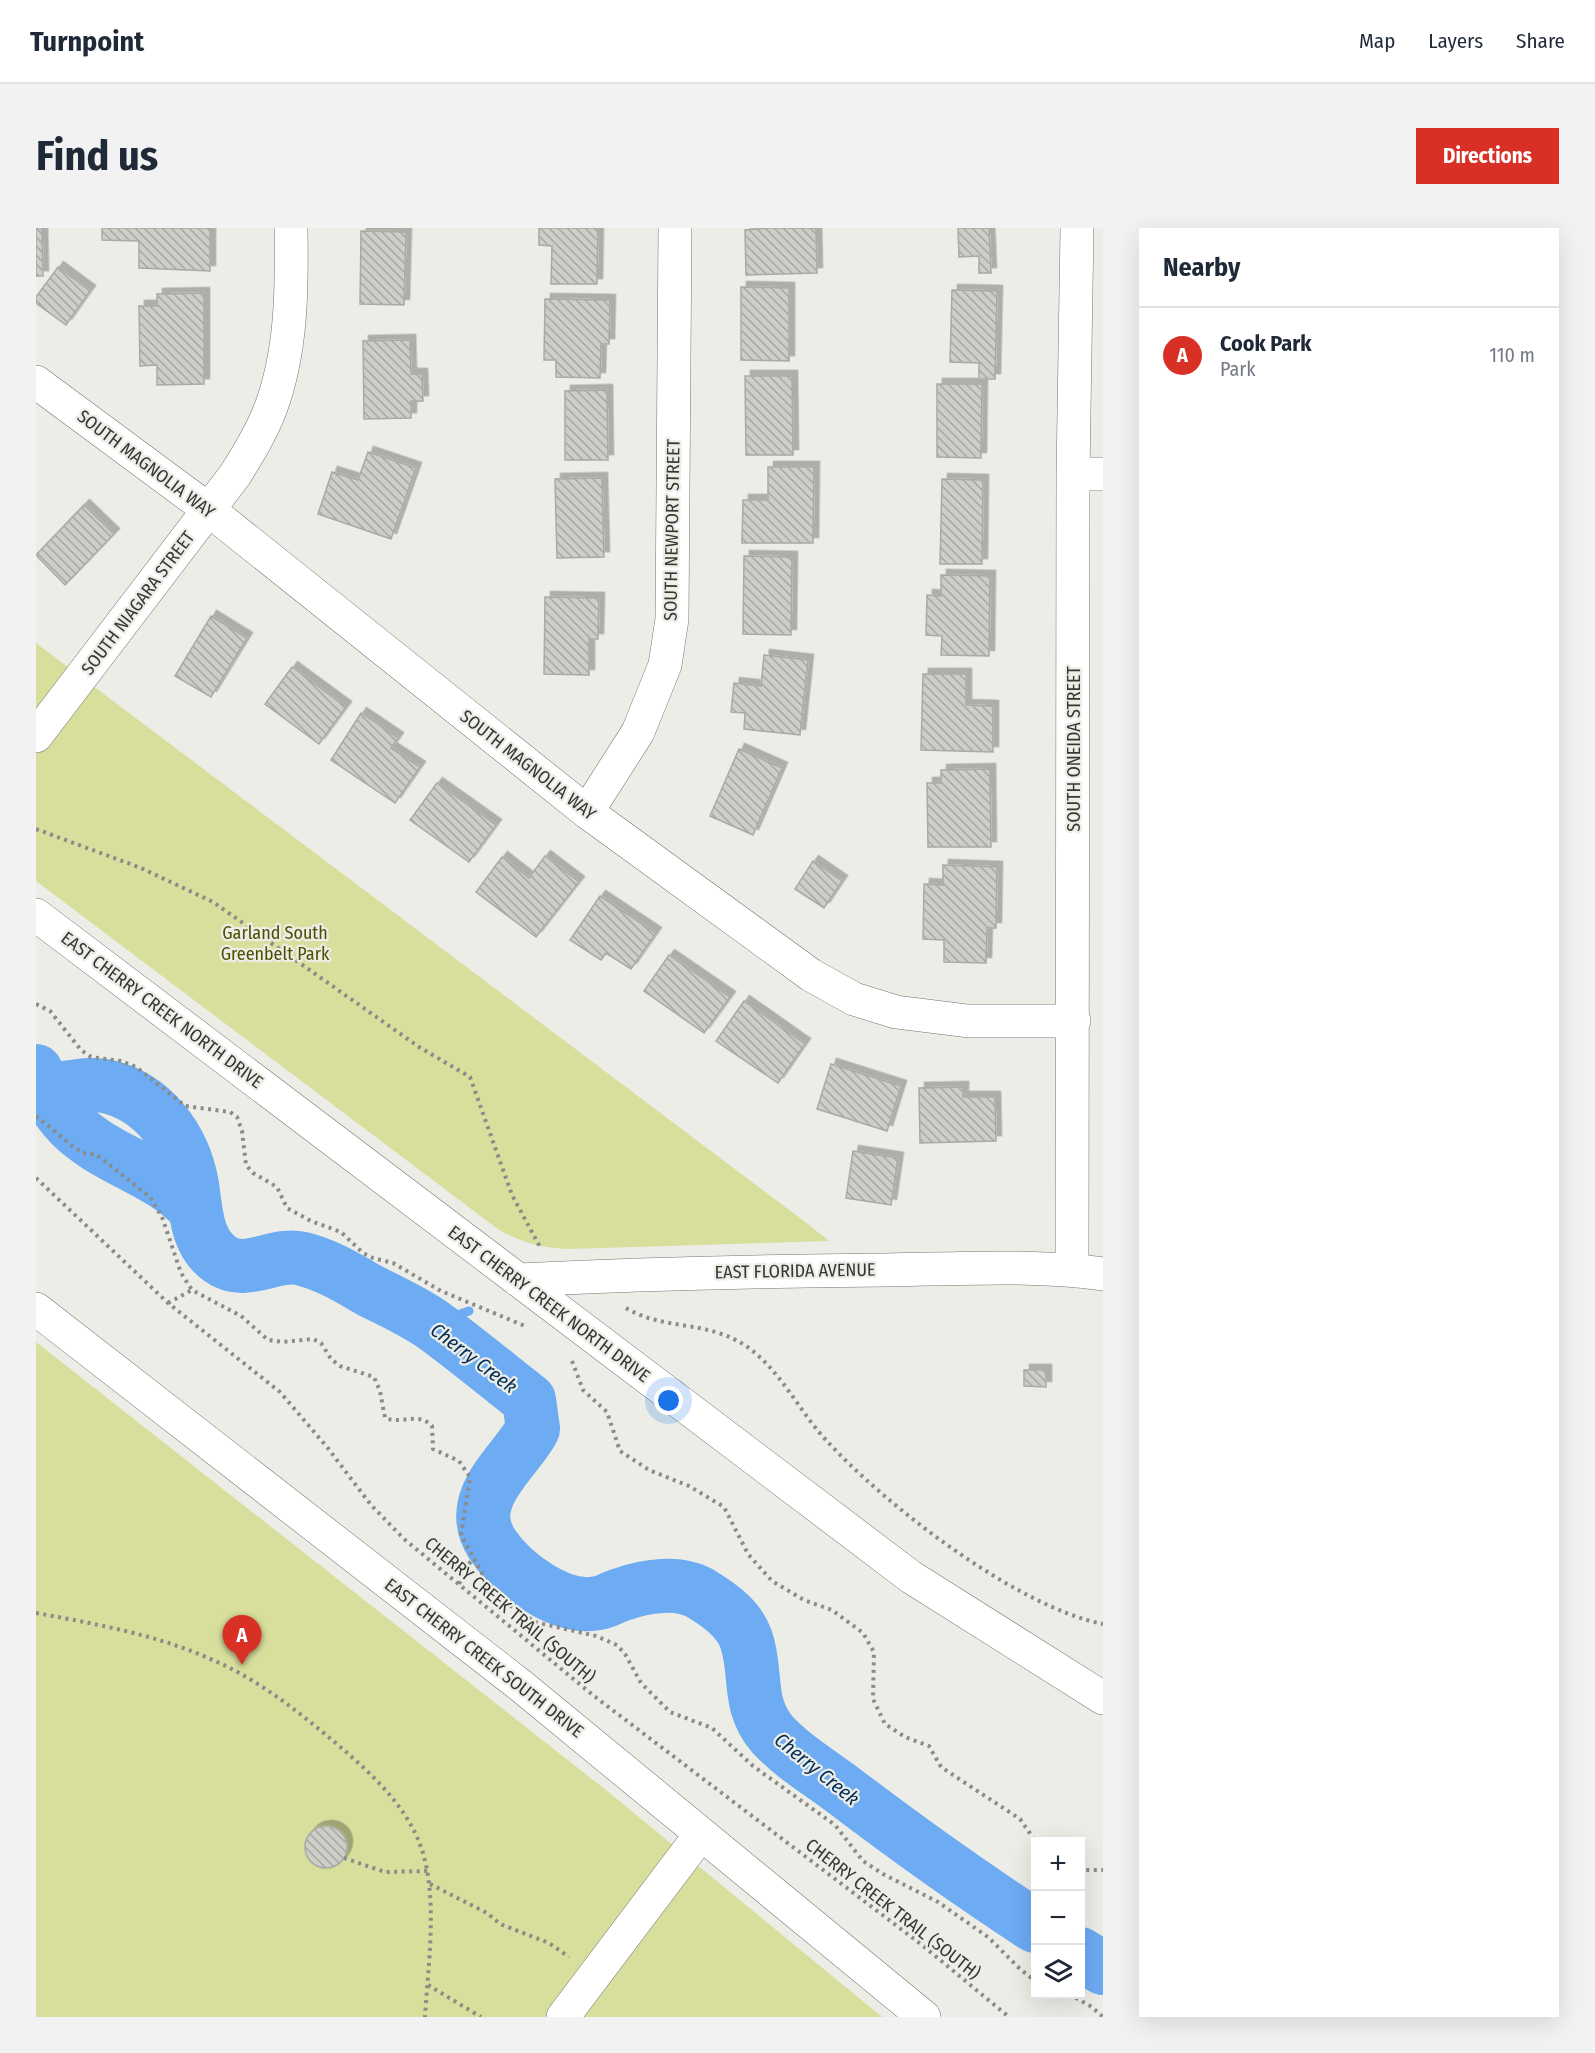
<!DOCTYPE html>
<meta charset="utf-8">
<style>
:root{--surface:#fff;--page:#f2f2f3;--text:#1f2937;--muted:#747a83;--line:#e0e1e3;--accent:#d93025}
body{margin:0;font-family:"Fira Sans Condensed",sans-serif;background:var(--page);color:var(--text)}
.controls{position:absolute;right:18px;bottom:18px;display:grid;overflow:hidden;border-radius:0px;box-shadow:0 6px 24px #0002}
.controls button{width:54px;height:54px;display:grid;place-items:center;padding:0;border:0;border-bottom:2px solid var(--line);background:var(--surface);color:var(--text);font:30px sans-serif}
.you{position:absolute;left:633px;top:1173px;width:21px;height:21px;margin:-15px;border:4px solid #fff;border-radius:50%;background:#1a73e8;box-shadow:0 0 0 9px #1a73e833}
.badge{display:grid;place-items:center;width:39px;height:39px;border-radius:50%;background:var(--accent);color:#fff;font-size:20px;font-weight:700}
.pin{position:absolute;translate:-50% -50px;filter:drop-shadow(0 2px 3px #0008)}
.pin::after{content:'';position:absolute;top:32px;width:21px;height:18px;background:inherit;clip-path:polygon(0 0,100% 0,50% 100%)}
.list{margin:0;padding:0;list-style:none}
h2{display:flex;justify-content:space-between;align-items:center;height:78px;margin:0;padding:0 24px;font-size:26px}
h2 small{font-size:20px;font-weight:400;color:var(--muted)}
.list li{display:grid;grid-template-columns:39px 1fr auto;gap:18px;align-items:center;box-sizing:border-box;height:96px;padding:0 24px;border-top:2px solid var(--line)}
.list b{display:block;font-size:22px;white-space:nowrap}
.list p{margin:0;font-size:20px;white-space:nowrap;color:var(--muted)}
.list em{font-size:20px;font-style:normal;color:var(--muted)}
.icon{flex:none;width:33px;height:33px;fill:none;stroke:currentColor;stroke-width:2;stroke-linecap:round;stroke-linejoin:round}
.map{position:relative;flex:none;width:1067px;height:1789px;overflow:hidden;border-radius:0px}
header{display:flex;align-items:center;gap:36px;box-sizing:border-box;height:84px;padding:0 30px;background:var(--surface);border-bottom:2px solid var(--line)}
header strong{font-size:28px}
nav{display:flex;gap:33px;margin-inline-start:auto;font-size:21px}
.intro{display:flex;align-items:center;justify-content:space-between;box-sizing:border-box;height:144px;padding:0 36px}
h1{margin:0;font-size:42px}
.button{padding:15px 27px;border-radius:0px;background:var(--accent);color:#fff;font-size:21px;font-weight:700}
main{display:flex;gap:36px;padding:0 36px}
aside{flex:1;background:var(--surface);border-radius:0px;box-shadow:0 6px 24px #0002}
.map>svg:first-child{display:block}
.green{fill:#d8df9d}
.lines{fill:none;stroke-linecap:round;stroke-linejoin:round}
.stream{stroke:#6dabf3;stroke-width:9}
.river{stroke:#6dabf3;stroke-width:54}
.building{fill:url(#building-back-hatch);stroke:#a9aaa4;stroke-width:1.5;filter:url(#shadow)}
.minor-casing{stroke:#757670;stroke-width:34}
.path{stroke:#8b8b87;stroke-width:4;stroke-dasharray:3 4.5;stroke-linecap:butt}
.minor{stroke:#fff;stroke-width:33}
.labels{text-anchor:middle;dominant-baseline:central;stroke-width:4.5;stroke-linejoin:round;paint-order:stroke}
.street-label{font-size:18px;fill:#363633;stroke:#ecede6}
.park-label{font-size:18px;fill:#4c5101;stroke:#ecede6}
.water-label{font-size:20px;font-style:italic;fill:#002d59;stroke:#ecede6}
</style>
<header>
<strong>Turnpoint</strong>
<nav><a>Map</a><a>Layers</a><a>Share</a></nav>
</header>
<div class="intro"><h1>Find us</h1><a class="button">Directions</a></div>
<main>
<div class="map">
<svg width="1067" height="1789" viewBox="0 0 1067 1789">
<defs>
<pattern id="building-back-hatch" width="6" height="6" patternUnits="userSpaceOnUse" patternTransform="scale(1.5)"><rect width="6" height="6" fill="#cdcec7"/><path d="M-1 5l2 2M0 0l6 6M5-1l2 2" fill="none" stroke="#a7a8a2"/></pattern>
<filter id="shadow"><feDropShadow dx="5.5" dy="-5.5" stdDeviation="0" flood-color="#0004"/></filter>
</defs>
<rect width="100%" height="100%" fill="#ecede6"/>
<path class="green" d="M0,415L768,993L793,1013L533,1021C507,1020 486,1015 463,1002L0,653Z
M0,1114L570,1562L846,1789H0Z"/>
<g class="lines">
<path class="stream" d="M395,1096L433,1083"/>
<path class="river" d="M0,843C9,862 20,882 35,897C71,933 125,942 159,981
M11,861C30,862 50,854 69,858C117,868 148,911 156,957C160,983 160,1014 184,1031C210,1050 240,1023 267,1031C291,1037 312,1050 333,1062C354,1073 377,1083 397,1097C430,1121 461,1147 493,1172L497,1201C478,1236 427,1270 456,1316C476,1346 525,1383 562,1375C570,1374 577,1369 584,1367C608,1358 644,1352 667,1367C685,1378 703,1391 710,1411C722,1445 710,1475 736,1506C756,1528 783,1544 807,1562C870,1610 933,1655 999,1698
M1044,1726L1067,1740"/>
</g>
<path class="building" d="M0,0H6L7,48H0Z
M66,0H174V43L103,40V13L66,12Z
M503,0H562L561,56H515L516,18L503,17Z
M734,0H780L781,45L710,47L709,2Z
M922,0H953L955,45H943V28L923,29Z
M325,3L370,4L368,77L324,76Z
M22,39L54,63L30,97L0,75V69Z
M705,59L753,60V133L705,132Z
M916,62L961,63L959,151H943V135L914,134Z
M168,65V156L121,157V137L104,138L103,78H121V66Z
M509,71L574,72L573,116H565L564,150L520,149V132H508Z
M374,112L375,146H386L387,173H375V190L328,191L327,113Z
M709,148H756L757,227H710Z
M901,156H946L945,230L901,229Z
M571,162L572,232H529V163Z
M332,224L380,240L355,311L282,286L296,244L322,252Z
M732,239H778L777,315H706L707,272H732Z
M566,250L568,329L521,330L519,251Z
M906,251L947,252L946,336H904Z
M48,277L78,306L29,357L0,327Z
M708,328L756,329L755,407L707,406Z
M905,347L954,348L953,428L905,427L906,408L890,407L891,367L905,368Z
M509,369L563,370L562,411H553V447L508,446Z
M175,388L211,410L175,469L139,448Z
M728,427L772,432L764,507L708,501L709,485L695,484L698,455L725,458Z
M256,439L310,479L283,516L229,476Z
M887,446H930V477L957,478V524L885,522Z
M325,485L362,510L355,520L384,539L359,575L295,532Z
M703,521L746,540L717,607L674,588Z
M954,541L955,619H892L891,555H905V542Z
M401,555L460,597L433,634L374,592Z
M509,628L543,654L500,709L440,664L466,629L493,650Z
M777,633L806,653L788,680L759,661Z
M907,637L961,639L960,700H951L950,735L908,734V712L887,711L888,656L907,657Z
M564,668L620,705L595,741L570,725L565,732L534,712Z
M633,727L694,769L668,805L608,763Z
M708,773L769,816L742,855L680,813Z
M795,836L865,858L851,903L781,881Z
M927,859V869H959L960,913L884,915L883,860Z
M817,923L862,930L855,977L810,970Z
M988,1142H1010V1159L988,1158Z
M269 1619a21 21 0 1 1 42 0a21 21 0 1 1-42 0Z"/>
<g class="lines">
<g class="minor-casing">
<path id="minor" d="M0,154L173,282L551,584L775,747L818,771L860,784L932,793H1038
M1037,246H1067
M0,508L199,247C212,226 225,205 234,182C256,124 256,61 255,0
M551,584L602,504L629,437L636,391L639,0
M0,687L875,1349L1067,1470
M1036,1042L1037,246L1041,0
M482,1052C605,1046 727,1043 850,1042C921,1041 996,1036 1067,1046
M0,1081L484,1457L888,1789
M527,1789L665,1606"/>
</g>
<path class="path" d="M0,601L105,640L177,674L383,819L434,849L476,967L504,1019
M0,776L14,783L45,822L55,829L85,833L100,839L149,878L194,884L201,889L206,903L210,937L217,945L241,959L251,980L275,993L305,1004L327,1025L337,1030L357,1035L405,1063L489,1098
M0,888L35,917L47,925L61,927L114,969L126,989L145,1045L156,1062L205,1088L232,1112L247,1114L277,1111L285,1115L295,1131L304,1138L338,1149L344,1163L349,1190C366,1197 382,1183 396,1198L397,1221L423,1233L434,1249L425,1307L454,1360L463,1370L499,1394L560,1408L581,1417L589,1426L605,1455L634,1484L676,1500L717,1538L799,1597L827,1633L847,1646L902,1674L952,1709L984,1741L999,1753
M0,950L132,1075L244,1164L291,1219L335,1277L368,1311L558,1468L886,1717L973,1789
M132,1075L156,1062
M590,1080C629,1104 677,1090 718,1124C748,1149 764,1184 790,1212C849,1277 981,1379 1067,1396
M536,1133L547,1162L571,1184L584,1223L613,1242L653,1258L688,1279L712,1326L736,1353L768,1372L796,1382L827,1405L838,1424L837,1471L849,1496L869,1509L893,1518L905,1539L984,1591L1000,1614
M423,1356L431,1338L438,1330
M0,1385C60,1396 123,1407 179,1433C227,1454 269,1489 309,1523C340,1550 373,1582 386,1622C402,1671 392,1738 389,1789
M308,1630L349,1644L392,1643
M1044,1638L1050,1642H1067
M394,1656L451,1685L464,1696L513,1715L533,1729
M392,1757L445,1789
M1033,1766L1056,1779L1067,1789"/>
<use href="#minor" class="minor"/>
</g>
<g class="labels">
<g class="street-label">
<text transform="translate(110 236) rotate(37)">SOUTH MAGNOLIA WAY</text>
<text transform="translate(636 302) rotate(-89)">SOUTH NEWPORT STREET</text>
<text transform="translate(102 375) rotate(-53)">SOUTH NIAGARA STREET</text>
<text transform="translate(1038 521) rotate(-90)">SOUTH ONEIDA STREET</text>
<text transform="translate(492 537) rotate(38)">SOUTH MAGNOLIA WAY</text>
<text transform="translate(126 782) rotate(37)">EAST CHERRY CREEK NORTH DRIVE</text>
<text transform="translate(759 1043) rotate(-1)">EAST FLORIDA AVENUE</text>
<text transform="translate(513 1076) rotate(37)">EAST CHERRY CREEK NORTH DRIVE</text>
<text transform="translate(474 1382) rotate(40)">CHERRY CREEK TRAIL (SOUTH)</text>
<text transform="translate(448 1430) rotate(38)">EAST CHERRY CREEK SOUTH DRIVE</text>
<text transform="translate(857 1681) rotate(38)">CHERRY CREEK TRAIL (SOUTH)</text>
</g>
<g class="park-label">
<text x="239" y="705">Garland South<tspan x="239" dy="21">Greenbelt Park</tspan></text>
</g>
<g class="water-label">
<text transform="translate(438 1130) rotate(37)">Cherry Creek</text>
<text transform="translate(781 1541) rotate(39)">Cherry Creek</text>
</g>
</g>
</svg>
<div class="controls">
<button>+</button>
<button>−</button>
<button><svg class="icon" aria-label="layers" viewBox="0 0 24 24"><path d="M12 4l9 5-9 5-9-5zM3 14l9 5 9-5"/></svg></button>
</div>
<div class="you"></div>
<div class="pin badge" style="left:206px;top:1437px">A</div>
</div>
<aside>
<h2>Nearby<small></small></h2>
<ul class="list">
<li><span class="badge">A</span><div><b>Cook Park</b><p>Park</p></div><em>110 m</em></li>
</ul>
</aside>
</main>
